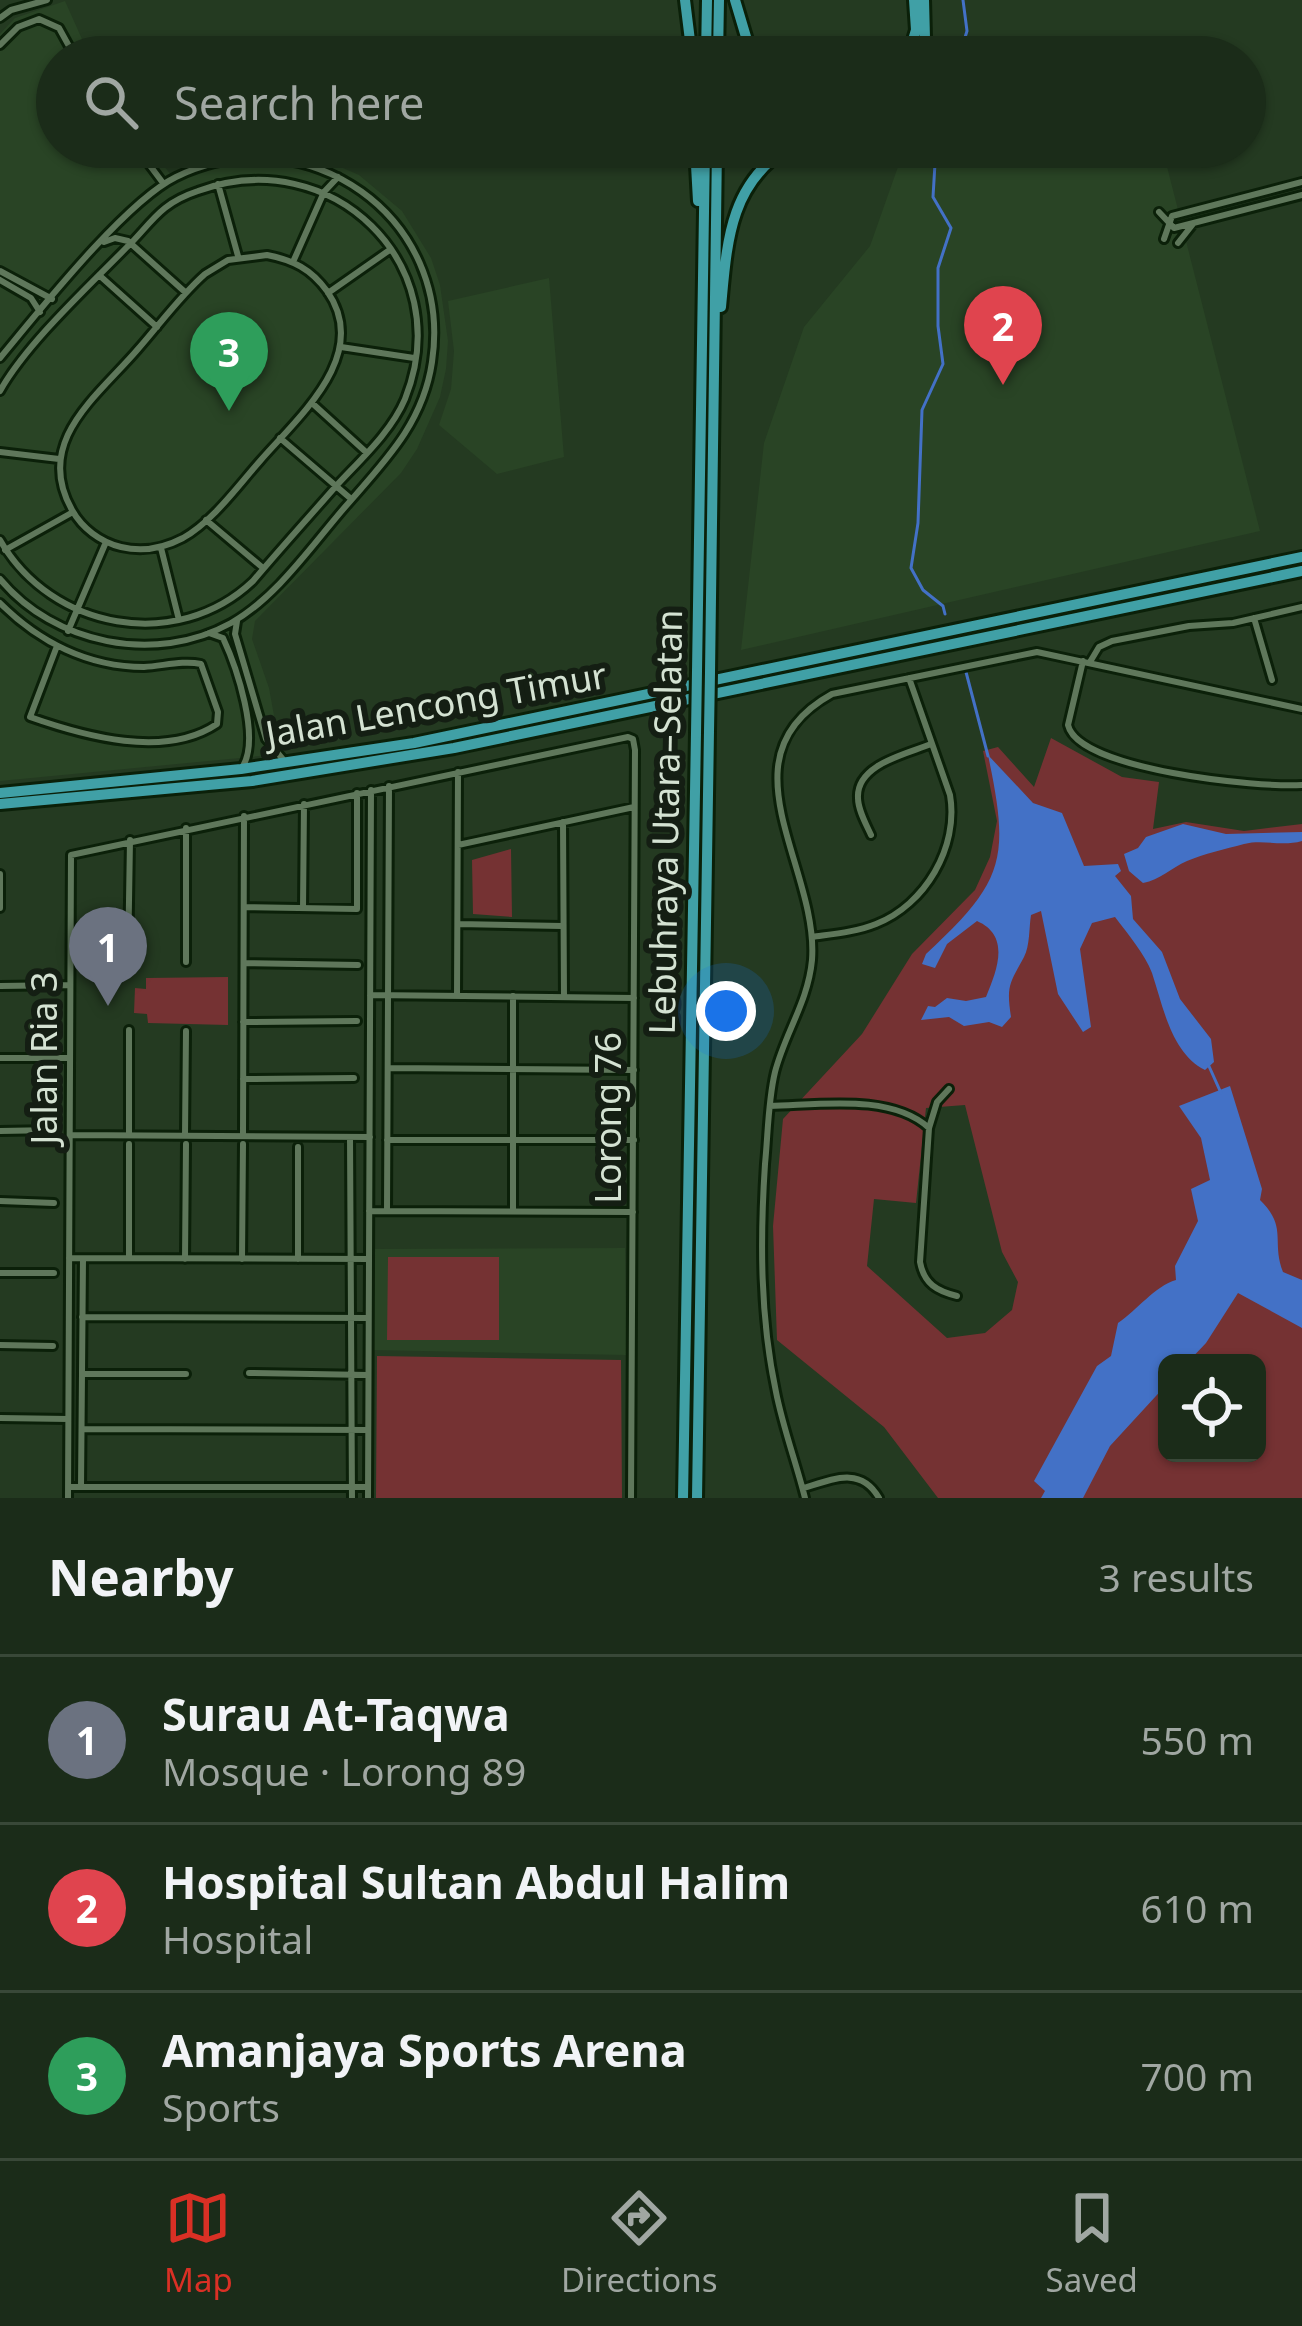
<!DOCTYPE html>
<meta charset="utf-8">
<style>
:root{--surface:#1b2c19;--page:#243422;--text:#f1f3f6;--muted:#a0a7a2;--line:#394838;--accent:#d93025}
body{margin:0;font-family:"Noto Sans",sans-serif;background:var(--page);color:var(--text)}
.controls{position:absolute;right:36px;bottom:36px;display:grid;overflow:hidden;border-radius:18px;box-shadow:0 3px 9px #0004}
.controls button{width:108px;height:108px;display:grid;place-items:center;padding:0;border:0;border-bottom:3px solid var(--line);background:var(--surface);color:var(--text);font:60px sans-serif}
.you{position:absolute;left:726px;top:1011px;width:42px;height:42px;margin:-30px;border:9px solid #fff;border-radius:50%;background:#1a73e8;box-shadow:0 0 0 18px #1a73e833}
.badge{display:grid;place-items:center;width:78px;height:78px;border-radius:50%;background:var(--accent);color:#fff;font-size:39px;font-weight:700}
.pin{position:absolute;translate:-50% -99px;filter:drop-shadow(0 3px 6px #0008)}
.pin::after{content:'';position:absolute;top:63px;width:42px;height:36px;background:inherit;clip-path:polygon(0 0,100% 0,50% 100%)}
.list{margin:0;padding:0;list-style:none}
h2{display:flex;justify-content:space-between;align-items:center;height:156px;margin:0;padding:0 48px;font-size:51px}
h2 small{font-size:39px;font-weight:400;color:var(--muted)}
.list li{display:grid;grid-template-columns:78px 1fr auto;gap:36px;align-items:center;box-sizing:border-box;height:168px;padding:0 48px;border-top:3px solid var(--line)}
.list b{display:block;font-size:45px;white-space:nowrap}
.list p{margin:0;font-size:39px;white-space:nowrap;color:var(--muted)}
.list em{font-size:39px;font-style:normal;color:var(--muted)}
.icon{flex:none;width:66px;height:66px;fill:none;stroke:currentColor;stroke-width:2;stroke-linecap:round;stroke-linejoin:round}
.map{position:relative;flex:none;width:1302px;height:1498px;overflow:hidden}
.search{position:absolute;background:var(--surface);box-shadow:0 3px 9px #0004;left:36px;right:36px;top:36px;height:132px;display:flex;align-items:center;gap:30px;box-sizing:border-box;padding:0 42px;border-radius:66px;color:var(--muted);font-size:45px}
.sheet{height:660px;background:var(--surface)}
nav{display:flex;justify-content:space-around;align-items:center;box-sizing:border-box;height:168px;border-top:3px solid var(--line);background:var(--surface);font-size:33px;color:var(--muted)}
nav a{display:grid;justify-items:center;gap:6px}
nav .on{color:var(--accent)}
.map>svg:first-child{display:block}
.built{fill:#294425}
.green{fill:#753233;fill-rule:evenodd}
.water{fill:#4371c6}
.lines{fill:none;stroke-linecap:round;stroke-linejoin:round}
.stream{stroke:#4371c6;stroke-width:3}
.street-casing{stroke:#0b2009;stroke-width:12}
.highway-casing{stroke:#0b2009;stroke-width:16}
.street{stroke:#5f775b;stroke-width:6}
.highway{stroke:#40a0a6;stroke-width:10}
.highway-bridge-casing{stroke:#0b2009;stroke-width:16;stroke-linecap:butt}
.highway-bridge{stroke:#40a0a6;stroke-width:10}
.labels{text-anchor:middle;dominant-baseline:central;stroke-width:12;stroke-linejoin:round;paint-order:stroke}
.street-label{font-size:36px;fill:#d4e2d2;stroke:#141e13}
</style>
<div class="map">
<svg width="1302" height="1498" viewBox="0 0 1302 1498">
<rect width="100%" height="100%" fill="#243a21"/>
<path class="built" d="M65,1L90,57H57V147H149L171,175L223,154L251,150H279L320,158L359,175L402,211L431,258L440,285L448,341L446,369L440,397L417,449L401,473L255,621L252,639L269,688L281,754L0,781V34L15,18Z
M905,147H1162L1260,531L741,650L764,443L804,327L870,246Z
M549,278L564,457L497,474L439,425L451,389L454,351L448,301Z
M625,1248L626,1355L371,1350L373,1249Z"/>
<path class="green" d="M1051,738L1122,777L1159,782L1153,829L1186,822L1244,831L1302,824V1498H938L884,1427L777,1340L773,1226L783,1119L862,1034L912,954L975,890L990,857L997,821L983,751L998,747L1034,787ZM965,1105L1002,1252L1018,1282L1012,1310L985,1333L947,1338L867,1266L874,1199L916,1203L926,1108ZM1167,1363H1257V1453H1167Z
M511,849L512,917L473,914L472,860Z
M228,977V1025L148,1023L147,1014L134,1013L135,988L146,989V978Z
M388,1257H499V1340H387Z
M377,1356L621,1360L622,1498H376Z"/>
<path class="water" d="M988,755L1033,803L1062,813L1084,866L1118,864L1121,871L1115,876L1131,896L1133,919L1162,952L1180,999L1211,1039L1214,1062L1205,1070C1171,1053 1163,1006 1152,973C1145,954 1127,933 1115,917L1092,923L1080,949L1091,1027L1083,1032L1058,994L1041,911L1031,915C1029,927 1030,946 1024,957C1010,983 1006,985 1011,1017L1002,1027L989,1022L964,1026L949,1017L921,1020L928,1006L935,1007L947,998L966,1001L986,997C997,970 1011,936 977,921L947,944L935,968L922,964L926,954C1005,881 1010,859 988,755Z
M1183,824L1226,834L1302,832V841C1281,847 1264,839 1244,844C1225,849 1204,854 1187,861C1171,868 1160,880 1143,883L1129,871L1124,854L1138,848L1146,837Z
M1230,1086L1262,1189L1260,1200C1288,1227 1271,1241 1283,1272L1302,1280V1328L1238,1293L1206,1343L1187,1363H1167V1384L1110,1446L1083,1498H1041L1045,1491L1034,1481L1097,1366L1111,1356L1118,1323C1137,1310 1155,1286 1176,1280L1175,1266L1198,1221L1191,1189L1210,1180L1201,1138L1179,1106Z"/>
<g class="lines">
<path class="stream" d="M959,57L967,31L963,0
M936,147L933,197L951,228L938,268V326L943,364L922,410L918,523L911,568L923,590L943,606L945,614
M966,672L988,756
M1208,1064L1221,1093"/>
<g class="street-casing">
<path id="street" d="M0,18L11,10L47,0
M0,45L18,27L39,19L59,28L75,57
M136,147L163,183
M218,184L238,256
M1159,212L1174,228L1302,195
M1164,239L1172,216L1302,182
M104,242L115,238L128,241L185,292
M1178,243L1193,224
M267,255C293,260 311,269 327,291C372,355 298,417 260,461C237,487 213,521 183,538C164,548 142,552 121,547C100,542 82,528 72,510C33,441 98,396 138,349C160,324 180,296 205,274L228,260Z
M293,262L324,192L338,177
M0,271L52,299
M99,275L157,327
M0,280L31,298L40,312
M328,293L391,249
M341,347L414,358
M0,358C39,311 125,202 176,177C307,114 454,217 432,362C423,424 384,462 345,507C312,545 276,598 231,623C155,665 54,644 0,579
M0,391C27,343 88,287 127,247C140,235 151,219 165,208C175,200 186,195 198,191C331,142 459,264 405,399C391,432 361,459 337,485C309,517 280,549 253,581C177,653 51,630 0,540
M312,403L367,453
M280,438L350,498
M0,452L59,459
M206,520L263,568
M161,548L179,620
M5,550L73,512
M0,603C39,642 88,667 144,667C163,666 183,660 201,664L218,712L217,724C165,759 84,736 30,717L57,646
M1254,618L1272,680
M237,621L235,634L266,739L286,763
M68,631L106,542
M209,633L223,638C237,668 260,737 243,766
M1083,661L1068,725C1078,770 1260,788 1302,785
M1090,662L1099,647L1112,641L1189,626L1233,623L1302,607
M563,822L564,997
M871,835C866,824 858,810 858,798C856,764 907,754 931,744
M458,845L634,807
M244,907L357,909V793
M0,908V874
M303,908L304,804
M458,924L562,926
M812,937C833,934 856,932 876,924C925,905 959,847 950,795L909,678
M128,962L130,840
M186,962V828
M244,963L358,965
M0,986L70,985
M370,995L634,998
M457,996L458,772
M513,996V1211
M243,1022L357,1021
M0,1058H68
M388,1068L634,1070
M243,1079L354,1078
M949,1089L937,1102L929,1128L920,1262C924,1284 937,1291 957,1296
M770,1106C818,1105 891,1093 929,1128
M0,1131L54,1130
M129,1134V1030
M70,1135L370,1137
M185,1135L186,1031
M243,1136L244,816
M350,1137L352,1498
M387,1140H634
M0,1201L54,1203
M369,1211L633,1212
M387,1211L389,786
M69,1258L369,1259
M129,1258V1144
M185,1259L186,1144
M242,1259L243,1144
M298,1259V1147
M0,1273H54
M82,1317L367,1318
M0,1345L53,1346
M249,1373L368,1375
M82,1374H186
M0,1418L68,1419
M82,1429L368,1430
M68,1487H368
M81,1487L83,1259
M804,1488C833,1479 861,1466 879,1498
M68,1498L71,855L628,737L633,739L635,750L631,1498
M368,1498L371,790
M805,1498C796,1462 783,1428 776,1392C760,1317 760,1240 765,1164C768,1134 768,1101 775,1072C785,1033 808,1002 812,960C819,866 718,757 832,694L1037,652L1302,709"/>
</g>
<g class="highway-casing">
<path id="highway" d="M685,0L692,57
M735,0L752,57
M706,57L707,0
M718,57L719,0
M908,57L916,30L914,0
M918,57L925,38L924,0
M695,147L698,201
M721,307C727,243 729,184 789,147
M697,671L705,147
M710,673L717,147
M0,793L241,769L414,743L1302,557
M0,804L252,781L454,748L1302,571
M683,1498L696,733
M697,1498L709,731"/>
</g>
<use href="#street" class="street"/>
<use href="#highway" class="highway"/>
<g class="highway-bridge-casing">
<path id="highway-bridge" d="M709,731L710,673
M696,733L697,671"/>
</g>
<use href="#highway-bridge" class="highway-bridge"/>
</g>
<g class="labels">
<g class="street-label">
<text transform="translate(436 704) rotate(-10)">Jalan Lencong Timur</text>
<text transform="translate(665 822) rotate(-89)">Lebuhraya Utara–Selatan</text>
<text transform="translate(43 1058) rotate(-90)">Jalan Ria 3</text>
<text transform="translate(607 1118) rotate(-90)">Lorong 76</text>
</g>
</g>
</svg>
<div class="controls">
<button><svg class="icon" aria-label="locate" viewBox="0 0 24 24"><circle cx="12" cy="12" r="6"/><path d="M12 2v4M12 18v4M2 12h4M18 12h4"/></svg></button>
</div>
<div class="you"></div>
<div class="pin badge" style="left:108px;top:1006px;background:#6b7280">1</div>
<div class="pin badge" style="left:1003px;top:385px;background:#e0444e">2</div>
<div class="pin badge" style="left:229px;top:411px;background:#2e9e5b">3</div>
<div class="search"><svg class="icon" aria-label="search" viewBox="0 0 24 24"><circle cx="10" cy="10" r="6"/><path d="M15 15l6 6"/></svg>Search here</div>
</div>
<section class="sheet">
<h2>Nearby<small>3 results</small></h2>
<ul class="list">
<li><span class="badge" style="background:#6b7280">1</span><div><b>Surau At-Taqwa</b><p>Mosque · Lorong 89</p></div><em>550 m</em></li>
<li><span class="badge" style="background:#e0444e">2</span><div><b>Hospital Sultan Abdul Halim</b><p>Hospital</p></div><em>610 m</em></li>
<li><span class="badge" style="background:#2e9e5b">3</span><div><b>Amanjaya Sports Arena</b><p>Sports</p></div><em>700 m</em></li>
</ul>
</section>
<nav>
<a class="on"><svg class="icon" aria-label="map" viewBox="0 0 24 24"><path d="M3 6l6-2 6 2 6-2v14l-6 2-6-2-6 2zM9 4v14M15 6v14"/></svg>Map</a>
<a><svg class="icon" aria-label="directions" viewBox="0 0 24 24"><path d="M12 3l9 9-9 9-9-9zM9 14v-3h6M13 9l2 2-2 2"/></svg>Directions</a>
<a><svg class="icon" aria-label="saved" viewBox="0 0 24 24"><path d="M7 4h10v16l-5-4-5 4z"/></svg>Saved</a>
</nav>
